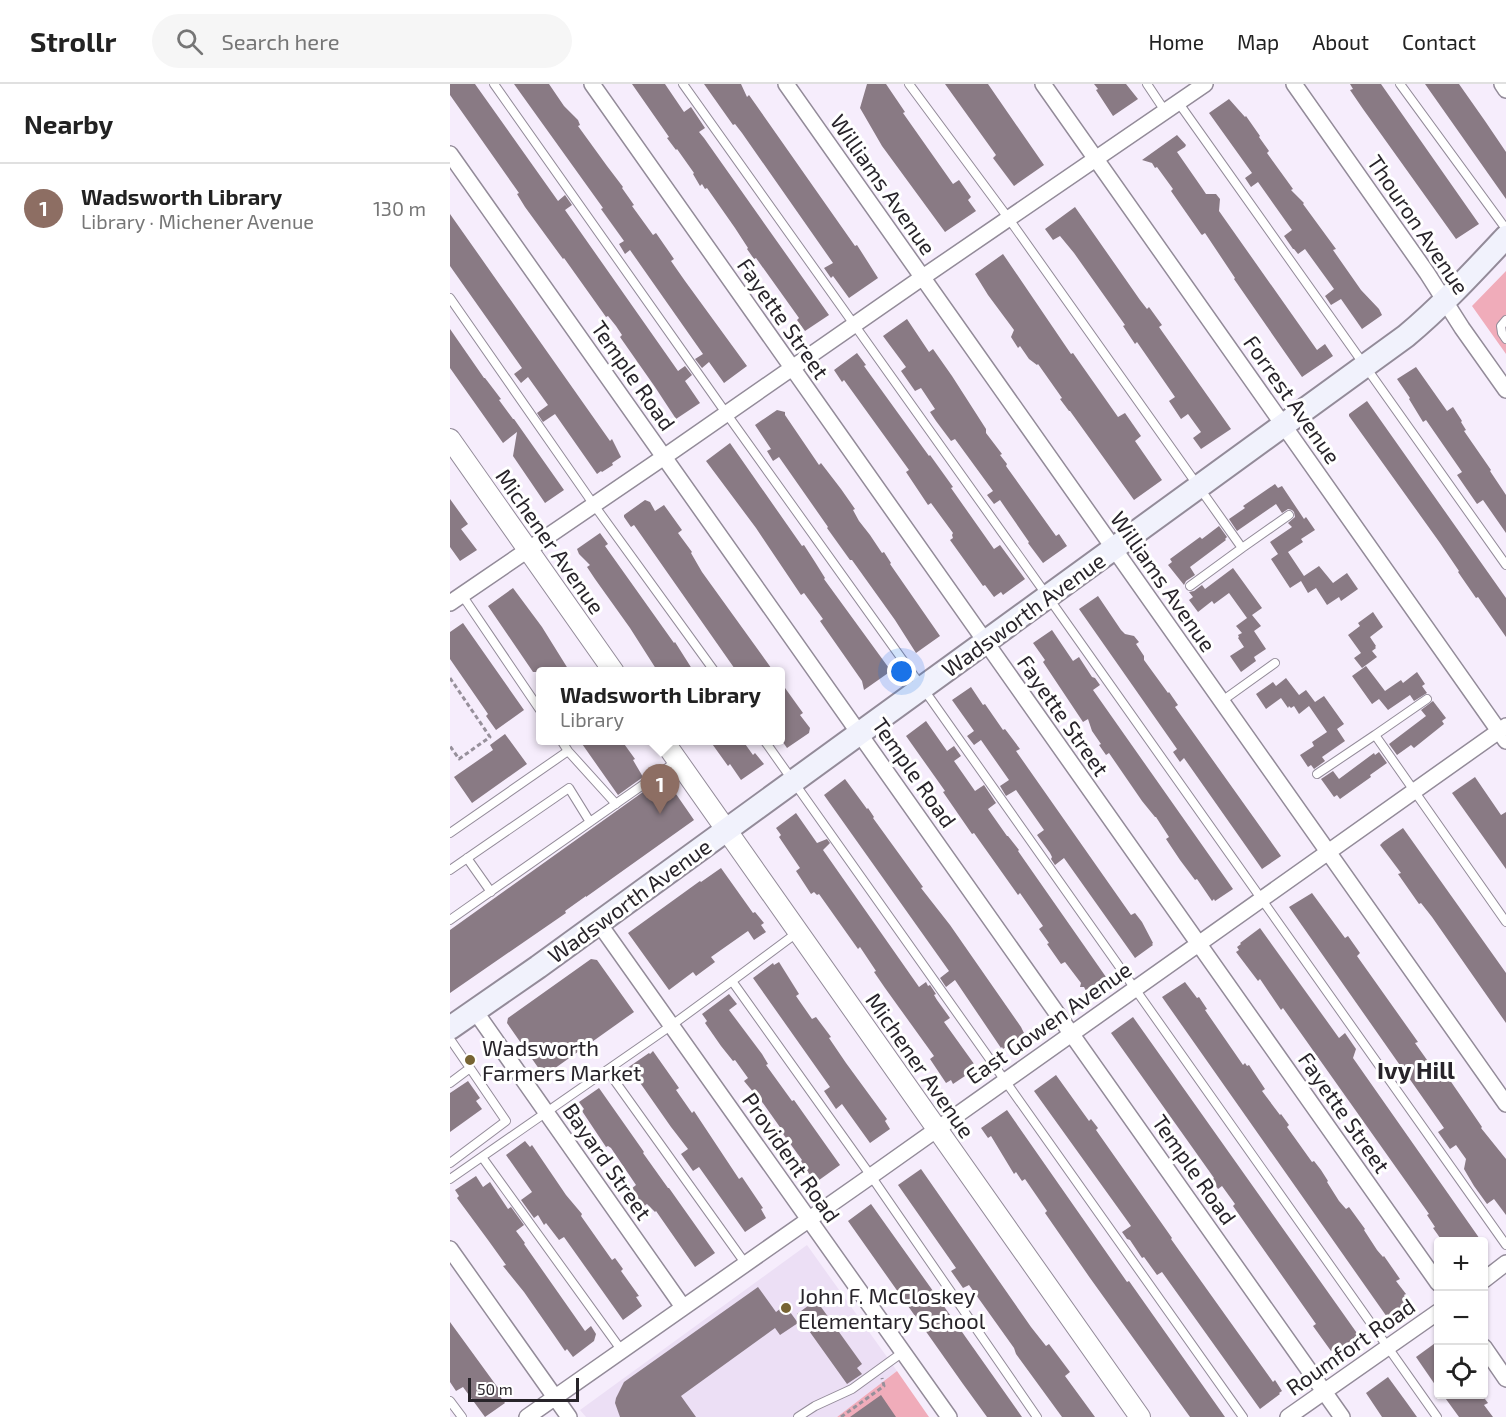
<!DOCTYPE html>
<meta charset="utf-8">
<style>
:root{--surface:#fff;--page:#f6f6f6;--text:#222;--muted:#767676;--line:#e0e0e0;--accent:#db2777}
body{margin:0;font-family:"Exo 2",sans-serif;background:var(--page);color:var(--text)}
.controls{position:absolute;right:18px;bottom:18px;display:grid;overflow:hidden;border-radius:6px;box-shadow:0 2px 4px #0004}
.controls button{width:54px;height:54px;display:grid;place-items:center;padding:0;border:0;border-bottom:2px solid var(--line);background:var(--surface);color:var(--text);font:30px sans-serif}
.scale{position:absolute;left:18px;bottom:15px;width:111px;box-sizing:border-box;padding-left:6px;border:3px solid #28242a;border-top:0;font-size:16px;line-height:21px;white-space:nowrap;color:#28242a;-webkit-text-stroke:4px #fff;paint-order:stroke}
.you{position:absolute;left:452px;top:588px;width:21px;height:21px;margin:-15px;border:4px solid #fff;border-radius:50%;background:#1a73e8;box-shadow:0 0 0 9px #1a73e833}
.badge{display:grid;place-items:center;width:39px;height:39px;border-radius:50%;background:var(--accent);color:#fff;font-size:20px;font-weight:700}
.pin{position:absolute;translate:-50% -50px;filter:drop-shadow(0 2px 3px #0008)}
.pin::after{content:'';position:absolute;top:32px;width:21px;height:18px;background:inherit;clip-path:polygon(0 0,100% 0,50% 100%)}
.popup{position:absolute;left:86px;top:583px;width:249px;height:78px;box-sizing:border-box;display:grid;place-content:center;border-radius:6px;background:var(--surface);filter:drop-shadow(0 2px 4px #0005);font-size:20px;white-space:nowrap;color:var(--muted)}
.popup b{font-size:22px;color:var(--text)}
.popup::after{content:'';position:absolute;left:50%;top:100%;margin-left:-12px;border:12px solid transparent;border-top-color:var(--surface)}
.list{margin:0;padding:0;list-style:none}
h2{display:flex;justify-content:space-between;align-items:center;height:78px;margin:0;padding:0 24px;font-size:26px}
h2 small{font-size:20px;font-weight:400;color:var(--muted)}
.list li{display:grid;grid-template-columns:39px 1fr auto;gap:18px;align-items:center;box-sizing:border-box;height:90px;padding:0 24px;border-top:2px solid var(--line)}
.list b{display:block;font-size:22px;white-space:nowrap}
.list p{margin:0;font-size:20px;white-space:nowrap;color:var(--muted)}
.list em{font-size:20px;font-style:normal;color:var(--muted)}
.icon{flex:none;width:33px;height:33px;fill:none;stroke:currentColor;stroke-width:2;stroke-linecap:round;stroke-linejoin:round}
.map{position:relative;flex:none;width:1056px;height:1333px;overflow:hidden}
header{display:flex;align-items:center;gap:36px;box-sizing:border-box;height:84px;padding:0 30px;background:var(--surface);border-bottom:2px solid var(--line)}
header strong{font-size:28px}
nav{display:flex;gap:33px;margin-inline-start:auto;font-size:21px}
.search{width:420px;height:54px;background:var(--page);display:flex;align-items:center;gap:15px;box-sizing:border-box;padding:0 21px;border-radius:33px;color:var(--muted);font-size:22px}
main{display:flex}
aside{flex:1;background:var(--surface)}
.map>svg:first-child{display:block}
.built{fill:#ecdff5}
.green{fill:#f0acba}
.building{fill:#897a84}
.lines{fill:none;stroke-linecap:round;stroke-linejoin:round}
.service-casing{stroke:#938b99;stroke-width:10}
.minor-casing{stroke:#938b99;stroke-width:18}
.tertiary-casing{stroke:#938b99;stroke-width:22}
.secondary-casing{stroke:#938b99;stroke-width:26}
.path{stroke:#97909b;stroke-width:3;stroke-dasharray:4.5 3;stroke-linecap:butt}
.service{stroke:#fff;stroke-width:8}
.minor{stroke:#fff;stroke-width:15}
.tertiary{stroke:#fff;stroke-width:20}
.secondary{stroke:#f1f2fc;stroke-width:22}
.poi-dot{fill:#776433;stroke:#fff;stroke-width:2}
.labels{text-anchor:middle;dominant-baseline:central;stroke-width:6;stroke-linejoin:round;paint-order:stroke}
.street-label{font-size:22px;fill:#28242a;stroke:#fff}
.poi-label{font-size:22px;fill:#28242a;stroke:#fff;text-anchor:start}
.neighbourhood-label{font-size:24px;font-weight:bold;fill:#28242a;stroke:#fff}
</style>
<header>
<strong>Strollr</strong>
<div class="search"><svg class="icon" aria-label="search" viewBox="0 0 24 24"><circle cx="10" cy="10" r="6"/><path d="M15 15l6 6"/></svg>Search here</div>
<nav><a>Home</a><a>Map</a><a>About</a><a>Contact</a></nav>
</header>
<main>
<aside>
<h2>Nearby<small></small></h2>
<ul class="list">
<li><span class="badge" style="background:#8d6e63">1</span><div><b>Wadsworth Library</b><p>Library · Michener Avenue</p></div><em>130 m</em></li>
</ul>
</aside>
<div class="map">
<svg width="1056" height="1333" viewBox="0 0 1056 1333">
<rect width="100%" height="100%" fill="#f6edfc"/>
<path class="built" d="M357,1161L447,1287L387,1333H136L130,1326Z"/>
<path class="green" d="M1056,187V270L1022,222Z
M447,1287L479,1333H387Z"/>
<path class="building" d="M0,0H25L108,117L115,111L122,121L115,126L228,287L235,282L242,291L235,297L250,319L226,335L205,303L170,253L172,251L166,242L158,232L156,233L114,174L113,175L75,123L67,110L69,109L0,11Z
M64,0H99L114,22L128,36L130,41L128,42L157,82L173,103L172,104L184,121L182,122L203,151L206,149L224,175L221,177L235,197L297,282L274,299L259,278L252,284L245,275L253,270L180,166L175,170L169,160L174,157L151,125L153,124Z
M182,0H215L234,28L241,23L255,44L249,48L254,54L379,231L355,247L347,236L349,234L306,174L304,175L297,165L298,164L285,144L257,104L255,105L252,100L250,102L243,90L244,89L227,65L226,66L217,54L219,53Z
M254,0H291L297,13L299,11L405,162L407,161L428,194L399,214L383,192L381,194L374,184L383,179L292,49L285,40L283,41Z
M417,0H436L455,28L453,29L503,100L509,96L521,113L518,116L526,127L495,148L432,62L410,24Z
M495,0H538L594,81L564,102L543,74L546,71Z
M644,0H676L688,15L663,32L646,6L648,5Z
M900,0H931L1029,140L1006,155L913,25L900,6L903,5Z
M975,0H1009L1035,37L1056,68V115Z
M779,15L795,33L796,32L810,52L809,53L819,67L817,69L843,105L841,106L854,119L853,120L886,165L883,166L911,206L929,225L932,231L912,245L891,215L881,221L875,212L884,205L855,165L848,170L844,165H843L834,152L842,146L808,98L801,103L795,94L802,89L759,29Z
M727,51L736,61L735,63L727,68L752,104L756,110H766L770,115L769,127L867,266L875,260L883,272L852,293L784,195L785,194L755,149L752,151L751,150L721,107L723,105L707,83L705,84L702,79L692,76Z
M625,123L690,216L697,225L699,223L712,241L709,243L781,345L751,365L743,354L751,348L738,330L731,335L719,317L725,313L687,258L685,260L673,242L675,241L624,169L610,152L603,156L595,145Z
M0,130L160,357L162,355L171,373L162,379L163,381L152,388L151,387L147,390L105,330L93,338L87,329L98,321L78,293L71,299L64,290L72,284L0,182Z
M553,170L621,270L623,269L668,333L675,329L691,352L685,357L712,396L684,416L620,327H619L610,315L612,314L588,280L587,281L579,275L570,262L568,264L561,253L564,246L538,211L525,190Z
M457,235L479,268L483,265L502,292L536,345V349L552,370L550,371L557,380L556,382L606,452L609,450L617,462L593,479L578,459L579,458L550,416L544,420L537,411L543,407L505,355L501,357L486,337L480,328L485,325L471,304L465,307L451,287L456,283L433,252Z
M0,245L34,294H35L51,315L49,316L63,335H64L114,406L95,419L63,372L67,348L53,359L0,284Z
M407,269L416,281L414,282L479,372L480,371L503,403L501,404L544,465L550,461L575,495L553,511L551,508L544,513L535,501L533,502L500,456L503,454L502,451L503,449L481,419L478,421L456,388L459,386L394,296L392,298L384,286Z
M966,283L997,327L1003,323L1012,337L1011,338L1016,346L1014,347L1041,386L1040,387L1056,411V449L1033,416L1027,420L1007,391L1012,388L976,336L973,338L959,315L960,314L947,295Z
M917,317L1056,514V553L1028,513L1026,514L1008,488L1009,487L990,459L899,332V330Z
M327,326L335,328V331L369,381L371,379L391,405L405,425L403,426L409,437L420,451L432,469L434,468L441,479L440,480L490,552L466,569L445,536L402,476H400L377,444L378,443L329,373L323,377L317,367L321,365L305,341Z
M280,359L352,462L354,461L365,478L375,494L374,495L441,587L414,606L412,597L370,537L373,535L354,509L351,511L306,444L256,377Z
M825,400L828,404L832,402L854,435L856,433L865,446L851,455L853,458L838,468L854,492L869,482L883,499L897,489L908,505L891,517L889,513L877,521L866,504L858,509L851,497L840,504L821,475L828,470L820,458L842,443L838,439L845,433L844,428L842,426L838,425L832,429L826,420L787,447L779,435L795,424L793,422Z
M0,415L18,440L11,445L27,466L10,477L0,463Z
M195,416L200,418L205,427L214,421L232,446L228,449L242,468L241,469L252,488L324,588H287L184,441L181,443L174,433V431Z
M769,442L777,453L775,455L776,456L740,483L745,491L736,497L734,501L718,481L722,478L720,475L750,453L752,455Z
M150,449L158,460L155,462L224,559L225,558L244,588H208L180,544L145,495L137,483L140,481L129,470L127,465Z
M783,484L812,524L802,531L811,542L804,547L816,565L804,573L806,577L791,588L780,572L794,563L788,554L789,553L788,551L792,549L786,542L797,534L779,509L764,520L762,517L748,528L739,516L743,513L739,508L744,507L752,501L755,505Z
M63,504L92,543L120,588H83L38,522Z
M648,512L671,546L675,550L684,552L689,558L686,560L694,572V576L718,609L719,608L728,621L725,623L831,772L812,785L734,674L730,678L723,668L727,665L629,525Z
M923,528L933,543L920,553L926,562L925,563L926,564L922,567L927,573L912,584L904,574L911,569L898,551L910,542L908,539Z
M13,539L74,626L46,646L36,632L38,630L0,575V548Z
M602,546L623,577L629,573L642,593L645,594L650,601L643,606L783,805L765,817L764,815L762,817L747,795L745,796L730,776L716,755L719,753L706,733H705L692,717L659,669L656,671L649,661L651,660L642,647L638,635L633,638L593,578L595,576L583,559Z
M916,582L935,607L951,596L953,599L967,588L975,600L972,602L977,609L964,617L960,611L938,626L929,615L922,620L902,592Z
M836,594L849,611L856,606L865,618L874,612L894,640L887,645L895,657L872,673L875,677L864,685L861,681L858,683L850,671L864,662L862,658L877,648L859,622L849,630L844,622L841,624L839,622L838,624L831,614L816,625L806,610L823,598L826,602Z
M330,597L353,629L350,631L360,644L359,649L337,664L330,654Z
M521,603L533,621L535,620L553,646L555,645L570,665L566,667L681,831L685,829L692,838L703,859L702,860L703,861L685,874L614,774L605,781L601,775L602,773L600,769L587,751L594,746L566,706L556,712L550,702L559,696L531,656L524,661L517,652L524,647L502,616Z
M983,617L996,634L992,637L994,640L964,664L961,661L947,671L939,660L976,632L971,626Z
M476,637L497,667L504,662L511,672L504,677L525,707L534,701L546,719L538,725L557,752H558L569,766L568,767L656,893L636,907L634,903H630L631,899L615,878L611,880L597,860L599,859L589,845L593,842L570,809L568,811L524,749L522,750L493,708L495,707L456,652Z
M55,650L77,680L22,719L4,693L43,666L40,661Z
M130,657H172L185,675L183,676L193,693L168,711Z
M260,657H293L303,671L305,669L314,680L291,696L280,680L278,682Z
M929,668L937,679L920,691L921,693L890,715L887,711L884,713L871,695L883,687L889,695L924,669L925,671Z
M1025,693L1051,731L1056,728V785L1002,709Z
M395,695L417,725L418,724L424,733L423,734L473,803L471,804L500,841L571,943L574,949L573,951L553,965L552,963L551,964L505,896L496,903L490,894L499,887L374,711Z
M217,697L244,736L136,813V812L115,827L116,829L0,909V846L200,703L201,704L203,703L205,705Z
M346,729L367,759L377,755L380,759L373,766L469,903L476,898L478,902L480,901L486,910L484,911L487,916L500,934L494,938L527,984L503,1000L501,996L496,999L480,975L484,972L435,904L424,888L426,887L410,863L408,865L369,810L367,811L364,808L361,810L346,787L350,784L329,753L331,751L326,744Z
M953,744L1056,889V939L982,833L971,819L969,820L948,790L951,789L930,761L933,758Z
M271,784L303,829L305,828L314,839L311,841L316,848L304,856L298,847L261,873L265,878L246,892L243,888L219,906L178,849L250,797L251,798Z
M862,809L895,854L898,852L910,869L907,872L968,958L965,959L982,983L984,981L992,992L995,989L1032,1043L1031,1044L1056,1075V1131L1044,1115L1037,1120L1024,1102L1014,1085L1016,1075L1006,1061L1000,1065L988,1048L994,1044L839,823Z
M810,844L889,954L895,949L906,965L903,974L1032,1158H993L983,1144L985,1143L977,1131L979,1130L850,948L833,924L831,926L810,895L808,897L786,868L789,866L787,863L791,860L790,859Z
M141,875L147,876L184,928L94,992L57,939L58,934Z
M329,878L349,910L346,912L362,935L366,933L381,953L379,954L396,979L437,1035L435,1037L440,1045L420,1059L392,1020L386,1025L374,1007L380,1003L303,894L323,879L324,881Z
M735,898L747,914L749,913L757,925L755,926L793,981L795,979L797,982L799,981L815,1005L812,1007L830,1031L831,1030L839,1041L837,1043L862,1078L864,1077L871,1086L878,1097L877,1098L889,1117L896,1125L899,1123L915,1145L914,1146L927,1166L933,1173L934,1172L950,1195L946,1197L956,1210L954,1211L958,1218L937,1233L712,913Z
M279,910L287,920L279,926L312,970L318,980L316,981L342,1017L344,1016L390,1081L365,1099L351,1077L352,1076L331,1047L332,1046L305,1008L304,1009L294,997L298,994L285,976L283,977L271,962L255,939L257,937L252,930Z
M683,933L909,1252L886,1268L885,1264L881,1267L863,1242L866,1240L783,1122L785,1120L772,1102L768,1105L762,1096L764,1094L661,949Z
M203,967L229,1004L226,1006L242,1029L244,1027L289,1095L292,1093L313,1124L311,1125L316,1134L295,1148L249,1083L243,1087L231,1070L238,1065L221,1043L186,993L178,999L170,989L199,969L200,970Z
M606,991L639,1037L641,1035L648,1044L646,1046L722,1154L721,1155L823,1298L825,1296L832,1307L829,1309L830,1310L810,1325L712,1188L707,1191L694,1173L692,1174L680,1156L677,1155L672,1148L681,1142L584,1007Z
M18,997L30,1014L26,1017L32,1025L0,1048V1009Z
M149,1004L194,1068L193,1069L218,1104H219L265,1169L245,1183L206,1127L205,1128L197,1120L194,1122L181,1105L186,1101L161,1064L158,1062L156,1063L132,1027L134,1025L129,1018Z
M557,1026L677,1198L679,1197L775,1333H740L640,1194L595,1129L597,1127L575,1095L572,1097L566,1088L564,1090L541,1052L538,1054L531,1044Z
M75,1057L80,1063L82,1061L116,1111L132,1130L131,1132L162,1176L165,1174L173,1185L171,1187L189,1212L186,1213L192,1222L173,1236L114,1153L109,1156L96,1139L94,1141L88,1131L84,1134L71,1116L82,1108L56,1071Z
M471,1085L581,1243L596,1262L599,1260L620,1288L615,1292L645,1333H612L566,1270L564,1264L519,1201L513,1204L501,1187L506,1184L448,1101Z
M26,1092L33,1103L40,1098L58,1125L61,1123L74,1141L66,1147L75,1159L74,1160L135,1247L141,1242L146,1250L144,1257L123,1273L117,1265L115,1267L104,1251L74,1208L53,1182L56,1181L38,1156L7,1114L9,1112L5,1106Z
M421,1120L493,1221L572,1333H537L513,1300L398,1137Z
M308,1203L326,1228L335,1221L348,1239L330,1251L325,1244L231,1312L246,1333H170L165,1319L166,1314L174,1298Z
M366,1216L412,1280L407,1284L412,1290L397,1300L347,1230Z
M0,1238L51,1308L48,1310L55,1319L35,1333L13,1303L6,1307L0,1298Z
M988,1257V1305L966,1273Z
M938,1293L957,1319L967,1333H932L916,1309Z
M431,1311L446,1333H400Z
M993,1311H1032L1038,1319L1034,1321L1043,1333H1009Z"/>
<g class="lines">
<g class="service-casing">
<path id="service" d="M44,0L276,329L482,617L987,1333
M233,0L598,513L1056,1161
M459,0L559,135L792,464L740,502
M697,0L715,27
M950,0L1056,145
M728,18L1056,481
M0,214L144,421L265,588
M1056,236L1051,242L1052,249L1056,255
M792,464L839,431
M12,511L90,626
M977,615L925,651L1056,838
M772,617L825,579
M111,656L118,667
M314,656L793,1333
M867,690L925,651
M0,749L118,667L166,720
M17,774L41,808
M0,786L119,704L140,738
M0,836L227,677
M282,897L348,848
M0,955L20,984L0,999
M157,986L295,1179
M32,1073L172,1267
M0,1079L56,1037L20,984
M0,1095L222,941L282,897L421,1092L587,1333
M0,1317L12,1333
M348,1333L365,1322L402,1305L453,1268"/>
</g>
<g class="minor-casing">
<path id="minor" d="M142,0L988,1199
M336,0L1056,1020
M593,0L1056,657
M844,0L977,189L1012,244L1056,306
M1052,0L1056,6
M0,70L892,1333
M0,519L214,373L473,193L755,0
M148,838L499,1333
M25,927L233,1223
M0,1165L119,1333
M1034,1196L1056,1179
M1034,1263L1056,1295
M77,1333L421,1092L1056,642
M838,1333L988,1228"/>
</g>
<g class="tertiary-casing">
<path id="tertiary" d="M0,355L164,588
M213,656L690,1333"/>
</g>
<g class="secondary-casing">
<path id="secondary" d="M0,944L88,883L956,252C992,222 1024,187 1056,153"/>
</g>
<path class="path" d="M0,594L40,653L9,675L0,662
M391,1333L434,1302L432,1294"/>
<use href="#service" class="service"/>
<use href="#minor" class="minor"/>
<use href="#tertiary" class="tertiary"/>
<use href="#secondary" class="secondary"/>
</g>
<g class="poi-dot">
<circle cx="20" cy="976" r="6"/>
<circle cx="336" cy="1224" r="6"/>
</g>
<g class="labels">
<g class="street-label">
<text transform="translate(434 100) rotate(55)">Williams Avenue</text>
<text transform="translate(969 140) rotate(56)">Thouron Avenue</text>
<text transform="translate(334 234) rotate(55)">Fayette Street</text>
<text transform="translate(184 291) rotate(55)">Temple Road</text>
<text transform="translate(843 315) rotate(55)">Forrest Avenue</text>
<text transform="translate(101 457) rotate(55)">Michener Avenue</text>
<text transform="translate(714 497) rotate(55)">Williams Avenue</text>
<text transform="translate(573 530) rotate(-36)">Wadsworth Avenue</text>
<text transform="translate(614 631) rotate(55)">Fayette Street</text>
<text transform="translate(465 688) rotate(55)">Temple Road</text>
<text transform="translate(179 816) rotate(-36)">Wadsworth Avenue</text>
<text transform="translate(598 938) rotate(-35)">East Gowen Avenue</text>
<text transform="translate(471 981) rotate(55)">Michener Avenue</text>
<text transform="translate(895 1028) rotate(55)">Fayette Street</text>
<text transform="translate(342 1073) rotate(55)">Provident Road</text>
<text transform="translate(158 1077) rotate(55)">Bayard Street</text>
<text transform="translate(745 1085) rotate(55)">Temple Road</text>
<text transform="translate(900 1262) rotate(-35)">Roumfort Road</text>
</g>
<g class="poi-label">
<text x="32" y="963">Wadsworth<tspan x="32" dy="25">Farmers Market</tspan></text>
<text x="348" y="1211">John F. McCloskey<tspan x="348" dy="25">Elementary School</tspan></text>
</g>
<g class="neighbourhood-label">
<text x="966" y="985">Ivy Hill</text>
</g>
</g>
</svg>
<div class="controls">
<button>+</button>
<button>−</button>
<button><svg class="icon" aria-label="locate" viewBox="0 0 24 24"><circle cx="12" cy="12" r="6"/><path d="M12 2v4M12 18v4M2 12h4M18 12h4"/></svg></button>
</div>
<div class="scale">50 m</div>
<div class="you"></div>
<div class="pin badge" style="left:210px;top:730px;background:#8d6e63">1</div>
<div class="popup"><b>Wadsworth Library</b>Library</div>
</div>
</main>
